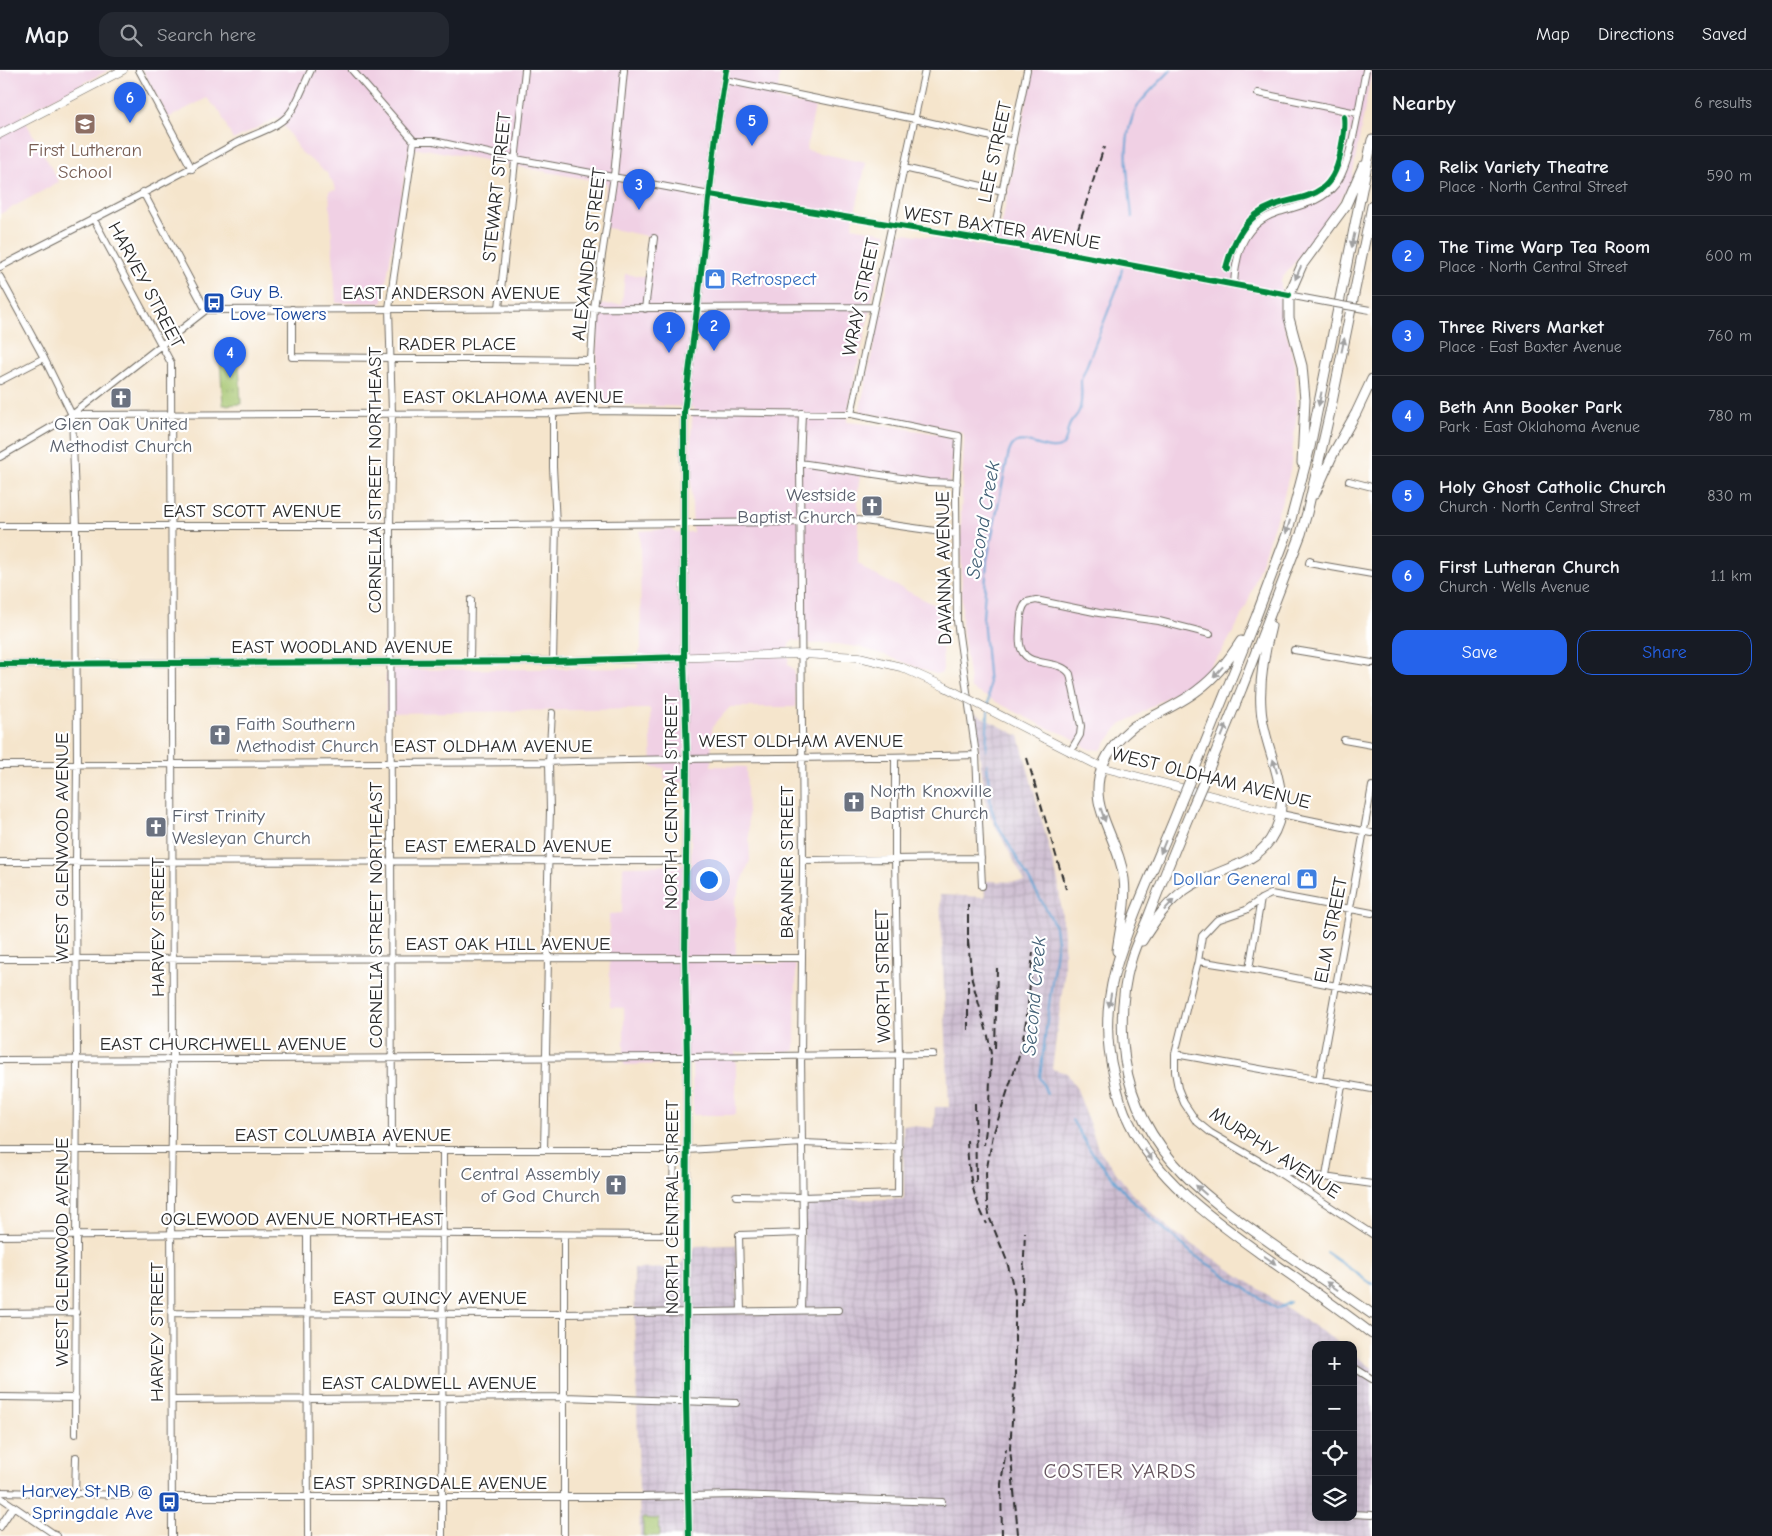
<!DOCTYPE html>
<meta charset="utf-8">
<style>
:root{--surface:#171b24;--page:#242831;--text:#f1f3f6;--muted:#9ea1a6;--line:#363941;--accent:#2563eb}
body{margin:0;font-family:"Comic Neue",sans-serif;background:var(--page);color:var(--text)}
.controls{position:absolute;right:15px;bottom:15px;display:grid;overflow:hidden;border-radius:10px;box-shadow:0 2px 8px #0003}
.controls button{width:45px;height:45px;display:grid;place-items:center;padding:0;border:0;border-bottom:1px solid var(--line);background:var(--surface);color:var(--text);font:25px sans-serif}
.you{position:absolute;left:708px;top:809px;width:18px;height:18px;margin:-12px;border:4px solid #fff;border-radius:50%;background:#1a73e8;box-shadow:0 0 0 8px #1a73e833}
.badge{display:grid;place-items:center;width:32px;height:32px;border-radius:50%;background:var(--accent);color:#fff;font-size:16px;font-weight:700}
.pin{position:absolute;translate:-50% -41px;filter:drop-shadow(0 1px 2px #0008)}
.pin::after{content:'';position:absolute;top:26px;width:18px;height:15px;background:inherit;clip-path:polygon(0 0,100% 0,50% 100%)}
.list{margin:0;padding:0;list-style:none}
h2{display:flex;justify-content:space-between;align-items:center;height:65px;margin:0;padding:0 20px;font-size:21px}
h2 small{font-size:16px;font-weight:400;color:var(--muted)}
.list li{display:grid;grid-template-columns:32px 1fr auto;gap:15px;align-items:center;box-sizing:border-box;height:80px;padding:0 20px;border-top:1px solid var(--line)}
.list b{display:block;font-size:19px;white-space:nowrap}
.list p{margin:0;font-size:16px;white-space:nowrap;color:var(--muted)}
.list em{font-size:16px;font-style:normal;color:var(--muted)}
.actions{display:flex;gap:10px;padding:15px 20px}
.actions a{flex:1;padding:11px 0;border:1px solid var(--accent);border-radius:15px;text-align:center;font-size:18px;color:var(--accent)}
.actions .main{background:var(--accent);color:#fff}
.icon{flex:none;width:28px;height:28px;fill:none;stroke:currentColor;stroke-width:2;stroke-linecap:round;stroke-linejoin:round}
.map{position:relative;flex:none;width:1372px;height:1466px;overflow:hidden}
header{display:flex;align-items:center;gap:30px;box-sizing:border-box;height:70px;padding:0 25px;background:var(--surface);border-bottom:1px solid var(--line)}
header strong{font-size:24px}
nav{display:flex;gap:28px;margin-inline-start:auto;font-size:18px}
.search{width:350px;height:45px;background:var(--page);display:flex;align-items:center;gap:12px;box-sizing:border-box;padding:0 18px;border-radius:15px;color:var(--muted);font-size:19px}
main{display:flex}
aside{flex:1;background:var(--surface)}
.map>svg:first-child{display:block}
.built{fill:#f0d0e4}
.industrial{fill:url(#industrial-grid)}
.grass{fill:#a4c46d;stroke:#68784c}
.park{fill:url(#park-tufts);stroke:#68784c}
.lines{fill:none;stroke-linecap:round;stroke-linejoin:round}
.stream{stroke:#5ea1d2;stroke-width:2}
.minor-casing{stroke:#726c63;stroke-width:8}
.major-casing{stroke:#726c63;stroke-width:9}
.highway-casing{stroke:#726c63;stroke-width:11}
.minor{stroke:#fff;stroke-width:6}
.major{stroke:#fff;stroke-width:8}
.highway{stroke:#fff;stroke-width:9}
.rail{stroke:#2b2b2b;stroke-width:2;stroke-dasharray:8 4;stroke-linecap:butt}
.minor-bridge-casing{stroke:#726c63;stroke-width:8;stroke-linecap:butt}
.major-bridge-casing{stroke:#726c63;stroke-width:9;stroke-linecap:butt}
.highway-bridge-casing{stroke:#726c63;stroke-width:11;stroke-linecap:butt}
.minor-bridge{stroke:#fff;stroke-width:6}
.major-bridge{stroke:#fff;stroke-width:8}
.highway-bridge{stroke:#fff;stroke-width:9}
.cycleway-casing{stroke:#fff;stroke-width:9}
.cycleway{stroke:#00873e;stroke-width:6}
.oneway{fill:#a0a0a0}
.labels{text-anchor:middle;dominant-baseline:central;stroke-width:4.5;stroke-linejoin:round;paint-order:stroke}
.education-label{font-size:19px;fill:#785e54;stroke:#fff}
.street-label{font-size:19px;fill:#2b2b2b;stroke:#fff}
.shop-label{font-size:19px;fill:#366cbe;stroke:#fff;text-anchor:start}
.transit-label{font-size:19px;fill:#164399;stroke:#fff;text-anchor:start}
.worship-label{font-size:19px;fill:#5b616d;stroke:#fff;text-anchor:start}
.water-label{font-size:20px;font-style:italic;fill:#426076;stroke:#fff}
.quarter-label{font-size:21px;letter-spacing:1px;fill:#66555e;stroke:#fff}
</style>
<header>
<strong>Map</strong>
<div class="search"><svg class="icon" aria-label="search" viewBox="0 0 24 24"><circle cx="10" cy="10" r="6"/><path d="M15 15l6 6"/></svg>Search here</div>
<nav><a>Map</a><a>Directions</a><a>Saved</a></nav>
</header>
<main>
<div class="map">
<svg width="1372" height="1466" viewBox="0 0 1372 1466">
<defs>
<pattern id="industrial-grid" width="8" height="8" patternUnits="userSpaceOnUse" patternTransform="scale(1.25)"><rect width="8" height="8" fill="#cebed1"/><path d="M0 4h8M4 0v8" fill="none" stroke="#b1a3b4"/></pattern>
<pattern id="park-tufts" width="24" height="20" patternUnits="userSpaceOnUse" patternTransform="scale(1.25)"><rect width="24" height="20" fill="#a4c46d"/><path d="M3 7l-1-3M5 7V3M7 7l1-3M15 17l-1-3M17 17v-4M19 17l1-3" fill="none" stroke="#869f5a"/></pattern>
</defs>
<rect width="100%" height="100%" fill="#fff"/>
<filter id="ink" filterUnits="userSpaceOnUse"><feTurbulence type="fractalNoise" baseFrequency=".02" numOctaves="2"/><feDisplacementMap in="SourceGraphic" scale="10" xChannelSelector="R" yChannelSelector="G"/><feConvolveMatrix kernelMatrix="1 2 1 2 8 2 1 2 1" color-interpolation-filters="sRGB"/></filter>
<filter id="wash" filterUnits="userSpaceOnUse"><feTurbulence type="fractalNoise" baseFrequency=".0096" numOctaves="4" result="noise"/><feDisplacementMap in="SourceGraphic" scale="20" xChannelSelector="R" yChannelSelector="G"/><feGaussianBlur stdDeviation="1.12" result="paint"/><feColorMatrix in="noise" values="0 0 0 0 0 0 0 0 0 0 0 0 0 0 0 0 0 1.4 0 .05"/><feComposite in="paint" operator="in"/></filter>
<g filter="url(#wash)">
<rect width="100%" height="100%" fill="#f5e5cc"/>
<path class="built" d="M0,0H109L22,45L59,112L0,144Z
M143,0H780L777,29L815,37L806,80L866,93L852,157L887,163L850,330L847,352L889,356L944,365L952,369L956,380L949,415L860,404L858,421V493L869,502L939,537L941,542L943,599L941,604H935L885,585L859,577L829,573L813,574L793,570L789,573L788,594L794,600L796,637H730L712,657L711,696L746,697L750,790L735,831L736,893L793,894L796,896L795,980L791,982H736V1045H693L692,993L624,995V938L610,937L609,844L622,843L623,798L624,796L691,795V712H665L664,698L652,697L650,639L386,643V600L638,598L637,586L641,579L640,461L670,459L677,463L693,462L690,382L693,337L596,334L597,247L599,235L622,234L625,204L647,207L652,167L602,157L607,113L425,79H409L383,231L382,233H336L329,121L336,120L335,117L327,103L301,82L278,47L233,70L220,42L207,28L168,48Z
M1033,0H1372L1351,112L1333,142L1281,210V242L1295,296L1297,342L1290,401L1284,425L1247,534L1236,557L1221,583L1200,607L1118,657L1101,680L1089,679L1067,665L1045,657L971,619L962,556L961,443L964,369L963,363L932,355L861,342L860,339L896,171L901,164L906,163L997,178Z"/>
<path class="industrial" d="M974,643L1019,666L1058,811L1064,864V907L1052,999L1067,1003L1077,1019L1098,1078L1132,1124L1171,1160L1342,1275H1316V1447H1353V1283L1372,1298V1466H640L634,1199L677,1198L696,1176L736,1175L738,1244L802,1242L804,1130L904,1129L903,1055L934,1058L935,1037H949L940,825L985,827L984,811L1025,812L987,740Z"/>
<path class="grass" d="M643,1448L659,1449L660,1466H643Z"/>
<path class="park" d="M239,290L241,334L223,335L220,291Z"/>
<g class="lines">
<path class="stream" d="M1132,147C1129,111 1119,70 1137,37C1142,28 1162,10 1171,0
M988,637L989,615L983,548L987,490L1008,386C1009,383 1010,378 1013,375C1024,363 1048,385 1062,376C1068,372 1066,361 1070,354C1072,350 1077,346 1079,341C1083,332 1081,320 1081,310L1118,216L1122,199
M986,681L988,641
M987,694L991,737L996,752L1049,844L1055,857L1057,871L1040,1007L1047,1024
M1072,1050L1092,1083L1131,1130L1194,1185L1277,1239L1290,1232
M1326,1182L1372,1214"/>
</g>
</g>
<g filter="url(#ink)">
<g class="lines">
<g class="minor-casing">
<path id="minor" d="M139,0L192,99
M352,0L414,71H434L516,89L710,125L1071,184L1325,232
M725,10L915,49L1013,72
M1258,23L1357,43
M904,98L1003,121
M143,122L206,240
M93,148L171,293L173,990L171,1126L172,1466
M992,171L1027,0
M0,197C79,156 159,117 236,73C251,65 278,58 289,44C297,35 305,12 311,0
M0,207L44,288L72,345L76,456L77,694L76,791L77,990L75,1364
M1234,214C1236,181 1244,153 1279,142C1300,135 1321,133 1336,114C1352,93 1360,28 1366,0
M499,238L525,0
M292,239V287L591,290
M645,239L654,168
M206,240L874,237
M0,311L44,288
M592,341L591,290L594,238L614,106L624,0
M851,344L925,0
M72,345L553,343L592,341L851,344L959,366L956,422L957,551L976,685L982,816
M0,387L72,345L206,240
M800,393L928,412L957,413
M1349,411L1372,417
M801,442L956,464
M0,456H390L801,452
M1310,490L1309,493L1314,494L1372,504
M1294,580L1372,593
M470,591L471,530
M553,591L556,455L553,397V343
M1344,670L1372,675
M1070,682L1080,665L1081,656L1070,604C1059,587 1023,600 1020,574C1019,569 1020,563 1020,558C1021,548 1020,539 1027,532L1036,530L1099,543L1159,551L1210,564
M0,695L549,692C691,687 834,689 976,685
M1281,744L1372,763
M803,790L981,788
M0,792L686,791
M1372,843L1271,824L1261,829L1246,840L1217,850L1202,866L1198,891L1175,984V1002L1178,1018L1184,1033L1196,1051L1211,1063L1273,1099L1372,1164
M0,889L802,888
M1198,891L1249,899L1372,923
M1249,899L1261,829
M1175,984L1372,1019
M0,990L687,987L933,984
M1319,1010L1372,716
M0,1080H687L803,1073L899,1077
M392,1080L390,456L392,343L389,238L414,71
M544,1080L548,889L547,841L550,741L549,692L552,643
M1276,1100L1372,1114
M1326,1106L1342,1015
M736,1126L802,1127L898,1124L899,984L895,789V687
M307,1163L308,1466
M564,1165V1466
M0,1166L307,1163L670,1165L672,1157L674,1080
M801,1240L803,1163L801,985L803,790L800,393L802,343
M741,1241L739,1165L803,1163
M0,1243L77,1242
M172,1243L565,1244L838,1240
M1353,1297L1372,1309
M0,1327L76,1328
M172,1330L565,1327L736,1333
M0,1422L129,1425
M75,1424L76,1387
M0,1427L57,1466
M172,1427H641L735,1425L942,1432
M1353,1444L1372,1445
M0,1457L13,1437
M442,1466L443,1080"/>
</g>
<g class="major-casing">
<path id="major" d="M0,64L123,0
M0,594L553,591L802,584L859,587L901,597L945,617
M1046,669L1101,697L1281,744
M689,1466L686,1331L687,987L685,889L687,689L684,587V342L697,239L716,65L726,0"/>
</g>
<g class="highway-casing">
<path id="highway" d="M1302,393L1305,330L1302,296L1289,248V225L1302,195L1346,135L1363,96
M1315,424L1333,384L1356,343L1372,309
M1193,703L1256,547L1287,464L1310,377L1372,70
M1206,706L1242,618L1301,464L1307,443L1330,342L1372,136
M1181,732C1160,786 1131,844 1115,901C1106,935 1105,971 1114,1005C1117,1021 1121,1037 1129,1052C1157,1110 1211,1148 1261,1184C1298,1210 1336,1236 1372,1264
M1193,736C1178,772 1163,808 1149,845C1143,860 1135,875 1131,890C1123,917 1121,945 1123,973C1130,1072 1197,1122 1272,1174C1306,1198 1339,1221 1372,1244
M1142,871C1154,852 1167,832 1186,819C1212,800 1251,798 1270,770C1299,727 1263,682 1261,638C1259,610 1264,583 1271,556
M1117,881C1120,857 1127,833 1124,809C1121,785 1109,765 1102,743C1090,708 1106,678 1134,656C1153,646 1182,633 1198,620C1216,607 1229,590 1241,571"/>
</g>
<use href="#minor" class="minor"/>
<use href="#major" class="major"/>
<use href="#highway" class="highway"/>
<path class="rail" d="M1074,171L1104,77
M1027,688L1066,819
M968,871L972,910L988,966L991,984L989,1035L984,1075
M968,877V834
M968,960V909
M995,978L997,898
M975,1033L976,1112
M967,1070C968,1102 972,1125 987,1154
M1022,1236L1025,1162
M1018,1464L1010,1378L1015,1311V1225L1007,1191L990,1149L987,1133L986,1103L993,1065L1021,980L1027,945L1033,882
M1002,1466L1001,1414L1006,1379"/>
<g class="minor-bridge-casing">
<path id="minor-bridge" d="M1325,232L1370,240"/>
</g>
<g class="major-bridge-casing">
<path id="major-bridge" d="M945,617L1046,669"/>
</g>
<g class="highway-bridge-casing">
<path id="highway-bridge" d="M1181,732L1193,703
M1193,736L1206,706"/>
</g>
<use href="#minor-bridge" class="minor-bridge"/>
<use href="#major-bridge" class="major-bridge"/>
<use href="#highway-bridge" class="highway-bridge"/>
<g class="cycleway-casing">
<path id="cycleway" d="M710,125L1071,184L1289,225
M1228,199L1226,198C1231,179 1239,158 1256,145C1289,120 1329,140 1340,85C1342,72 1346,60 1344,47
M0,594L553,591L684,587
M689,1466L686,1331L687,987L685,889L687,689L684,587V342L697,239L716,65L726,0"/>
</g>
<use href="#cycleway" class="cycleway"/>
</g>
<defs><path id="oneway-solid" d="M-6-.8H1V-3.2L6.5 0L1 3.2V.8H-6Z" transform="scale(1.25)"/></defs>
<g class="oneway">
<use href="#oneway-solid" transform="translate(1353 170) rotate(102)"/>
<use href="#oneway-solid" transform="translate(1298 203) rotate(114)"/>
<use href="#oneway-solid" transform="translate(1343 275) rotate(-78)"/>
<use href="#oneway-solid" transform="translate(1320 329) rotate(102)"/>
<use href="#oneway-solid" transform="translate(1288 457) rotate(106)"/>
<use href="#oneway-solid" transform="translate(1218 602) rotate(132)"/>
<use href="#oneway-solid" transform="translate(1224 661) rotate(-68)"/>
<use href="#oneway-solid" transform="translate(1275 696) rotate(-107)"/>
<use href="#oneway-solid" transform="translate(1103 745) rotate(71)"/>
<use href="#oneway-solid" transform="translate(1163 777) rotate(112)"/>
<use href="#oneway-solid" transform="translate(1169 835) rotate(-47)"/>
<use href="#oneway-solid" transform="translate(1110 930) rotate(99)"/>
<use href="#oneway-solid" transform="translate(1148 1084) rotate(55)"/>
<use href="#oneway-solid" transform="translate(1201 1120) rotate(-138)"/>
<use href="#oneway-solid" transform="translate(1270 1190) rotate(35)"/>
<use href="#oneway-solid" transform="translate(1332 1216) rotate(-145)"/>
</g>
</g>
<defs>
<g id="school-square" transform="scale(1.125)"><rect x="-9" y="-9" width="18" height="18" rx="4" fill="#8d6e63" stroke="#fff"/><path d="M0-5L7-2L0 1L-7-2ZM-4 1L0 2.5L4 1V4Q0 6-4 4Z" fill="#fff"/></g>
<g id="shop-square" transform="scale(1.125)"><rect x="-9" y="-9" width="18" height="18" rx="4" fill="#3f7fe0" stroke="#fff"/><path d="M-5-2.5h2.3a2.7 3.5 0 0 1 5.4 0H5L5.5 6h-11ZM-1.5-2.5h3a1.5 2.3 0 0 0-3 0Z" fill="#fff"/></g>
<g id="bus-square" transform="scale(1.125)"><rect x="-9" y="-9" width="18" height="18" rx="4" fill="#1a4fb4" stroke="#fff"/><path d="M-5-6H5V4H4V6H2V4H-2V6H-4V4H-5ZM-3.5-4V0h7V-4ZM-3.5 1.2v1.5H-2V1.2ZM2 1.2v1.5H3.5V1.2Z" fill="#fff"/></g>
<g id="church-square" transform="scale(1.125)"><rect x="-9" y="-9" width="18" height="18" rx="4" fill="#6b7280" stroke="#fff"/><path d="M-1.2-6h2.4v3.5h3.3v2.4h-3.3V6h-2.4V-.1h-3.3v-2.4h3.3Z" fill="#fff"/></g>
</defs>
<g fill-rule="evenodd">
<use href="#school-square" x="85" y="54"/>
<use href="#shop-square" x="715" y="209"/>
<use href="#bus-square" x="214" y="233"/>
<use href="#church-square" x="121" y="328"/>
<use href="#church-square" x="872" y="436"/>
<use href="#church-square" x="220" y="665"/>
<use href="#church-square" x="854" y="732"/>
<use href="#church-square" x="156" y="757"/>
<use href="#shop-square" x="1307" y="809"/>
<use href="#church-square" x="616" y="1115"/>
<use href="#bus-square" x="169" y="1432"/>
</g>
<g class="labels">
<g class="education-label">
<text x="85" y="80">First Lutheran<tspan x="85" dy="22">School</tspan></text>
</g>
<g class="street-label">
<text transform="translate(995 82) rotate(-78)">LEE STREET</text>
<text transform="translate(497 117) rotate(-84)">STEWART STREET</text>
<text transform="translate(1002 158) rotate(9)">WEST BAXTER AVENUE</text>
<text transform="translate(589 184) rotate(-83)">ALEXANDER STREET</text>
<text transform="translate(146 215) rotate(62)">HARVEY STREET</text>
<text x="451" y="223">EAST ANDERSON AVENUE</text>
<text transform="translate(861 227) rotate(-78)">WRAY STREET</text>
<text x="457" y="274">RADER PLACE</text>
<text x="513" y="327">EAST OKLAHOMA AVENUE</text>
<text transform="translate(375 410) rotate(-90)">CORNELIA STREET NORTHEAST</text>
<text x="252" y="441">EAST SCOTT AVENUE</text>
<text transform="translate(944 498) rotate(-91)">DAVANNA AVENUE</text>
<text x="342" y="577">EAST WOODLAND AVENUE</text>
<text x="801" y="671">WEST OLDHAM AVENUE</text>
<text x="493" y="676">EAST OLDHAM AVENUE</text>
<text transform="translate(1211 708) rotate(14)">WEST OLDHAM AVENUE</text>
<text transform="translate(671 732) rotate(-90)">NORTH CENTRAL STREET</text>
<text x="508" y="776">EAST EMERALD AVENUE</text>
<text transform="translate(62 777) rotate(-90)">WEST GLENWOOD AVENUE</text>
<text transform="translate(787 792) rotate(-90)">BRANNER STREET</text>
<text transform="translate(376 845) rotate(-90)">CORNELIA STREET NORTHEAST</text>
<text transform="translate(158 857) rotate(-90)">HARVEY STREET</text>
<text transform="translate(1331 860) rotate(-79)">ELM STREET</text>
<text x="508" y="874">EAST OAK HILL AVENUE</text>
<text transform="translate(883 906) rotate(-91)">WORTH STREET</text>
<text x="223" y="974">EAST CHURCHWELL AVENUE</text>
<text x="343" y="1065">EAST COLUMBIA AVENUE</text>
<text transform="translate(1275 1083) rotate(33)">MURPHY AVENUE</text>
<text transform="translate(672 1137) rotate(-90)">NORTH CENTRAL STREET</text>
<text x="302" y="1149">OGLEWOOD AVENUE NORTHEAST</text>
<text transform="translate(62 1182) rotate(-90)">WEST GLENWOOD AVENUE</text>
<text x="430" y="1228">EAST QUINCY AVENUE</text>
<text transform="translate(157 1262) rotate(-90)">HARVEY STREET</text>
<text x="429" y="1313">EAST CALDWELL AVENUE</text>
<text x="430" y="1413">EAST SPRINGDALE AVENUE</text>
</g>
<g class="shop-label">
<text x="731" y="209">Retrospect</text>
<text x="1291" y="809" text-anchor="end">Dollar General</text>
</g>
<g class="transit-label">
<text x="230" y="222">Guy B.<tspan x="230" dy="22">Love Towers</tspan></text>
<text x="153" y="1421" text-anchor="end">Harvey St NB @<tspan x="153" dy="22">Springdale Ave</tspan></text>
</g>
<g class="worship-label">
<text x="121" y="354" text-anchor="middle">Glen Oak United<tspan x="121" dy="22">Methodist Church</tspan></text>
<text x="856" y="425" text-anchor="end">Westside<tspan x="856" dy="22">Baptist Church</tspan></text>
<text x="236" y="654">Faith Southern<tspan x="236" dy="22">Methodist Church</tspan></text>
<text x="870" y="721">North Knoxville<tspan x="870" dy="22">Baptist Church</tspan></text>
<text x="172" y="746">First Trinity<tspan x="172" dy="22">Wesleyan Church</tspan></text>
<text x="600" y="1104" text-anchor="end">Central Assembly<tspan x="600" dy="22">of God Church</tspan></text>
</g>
<g class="water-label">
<text transform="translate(983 450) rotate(-80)">Second Creek</text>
<text transform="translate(1034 926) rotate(-85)">Second Creek</text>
</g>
<g class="quarter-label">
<text x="1120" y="1401">COSTER YARDS</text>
</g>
</g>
</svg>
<div class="controls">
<button>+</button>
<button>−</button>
<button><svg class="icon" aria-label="locate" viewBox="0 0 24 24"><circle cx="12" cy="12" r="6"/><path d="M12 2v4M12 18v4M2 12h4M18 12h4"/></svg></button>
<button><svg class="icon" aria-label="layers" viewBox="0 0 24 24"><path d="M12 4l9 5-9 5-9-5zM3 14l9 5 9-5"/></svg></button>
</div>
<div class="you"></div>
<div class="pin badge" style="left:669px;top:283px">1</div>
<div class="pin badge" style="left:714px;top:281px">2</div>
<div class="pin badge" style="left:639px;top:140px">3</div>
<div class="pin badge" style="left:230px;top:308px">4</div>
<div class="pin badge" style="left:752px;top:76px">5</div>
<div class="pin badge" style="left:130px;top:53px">6</div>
</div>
<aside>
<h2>Nearby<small>6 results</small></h2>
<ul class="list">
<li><span class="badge">1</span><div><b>Relix Variety Theatre</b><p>Place · North Central Street</p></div><em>590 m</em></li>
<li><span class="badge">2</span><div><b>The Time Warp Tea Room</b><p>Place · North Central Street</p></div><em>600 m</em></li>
<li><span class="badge">3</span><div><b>Three Rivers Market</b><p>Place · East Baxter Avenue</p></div><em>760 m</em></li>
<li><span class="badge">4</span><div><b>Beth Ann Booker Park</b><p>Park · East Oklahoma Avenue</p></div><em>780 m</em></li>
<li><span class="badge">5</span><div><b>Holy Ghost Catholic Church</b><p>Church · North Central Street</p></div><em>830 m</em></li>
<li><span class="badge">6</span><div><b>First Lutheran Church</b><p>Church · Wells Avenue</p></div><em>1.1 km</em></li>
</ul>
<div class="actions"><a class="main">Save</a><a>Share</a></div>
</aside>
</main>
